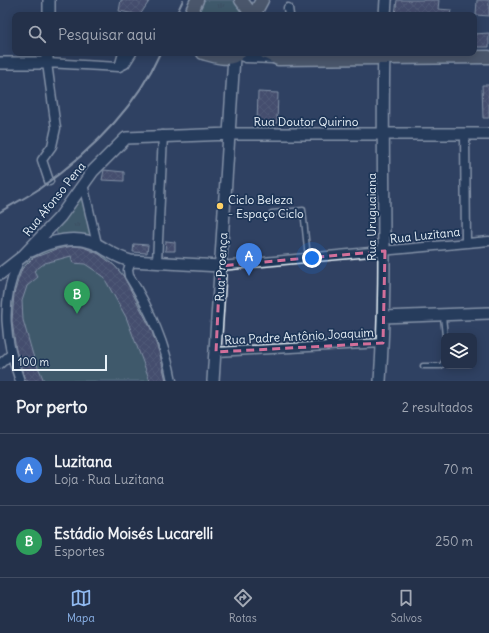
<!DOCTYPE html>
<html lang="pt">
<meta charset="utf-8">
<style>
:root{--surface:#24314a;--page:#303d54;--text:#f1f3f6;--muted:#a3a9b5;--line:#414c62;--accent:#90b9f0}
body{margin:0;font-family:Delius,sans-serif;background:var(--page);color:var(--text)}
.controls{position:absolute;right:12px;bottom:12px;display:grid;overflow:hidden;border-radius:8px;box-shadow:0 2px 10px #0003}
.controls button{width:36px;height:36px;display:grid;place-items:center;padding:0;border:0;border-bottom:1px solid var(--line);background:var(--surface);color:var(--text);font:20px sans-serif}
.scale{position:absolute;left:12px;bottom:10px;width:95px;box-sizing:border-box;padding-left:4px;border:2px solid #e8f1f8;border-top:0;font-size:11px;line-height:14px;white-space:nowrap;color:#e8f1f8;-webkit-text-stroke:3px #1d3557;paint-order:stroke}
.you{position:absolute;left:312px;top:258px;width:14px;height:14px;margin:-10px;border:3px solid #fff;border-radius:50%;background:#1a73e8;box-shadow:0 0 0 6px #1a73e833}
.badge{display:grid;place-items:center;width:26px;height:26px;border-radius:50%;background:var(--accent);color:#fff;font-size:13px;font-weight:700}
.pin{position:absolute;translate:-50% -33px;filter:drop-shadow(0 1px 2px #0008)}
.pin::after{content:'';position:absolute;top:21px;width:14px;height:12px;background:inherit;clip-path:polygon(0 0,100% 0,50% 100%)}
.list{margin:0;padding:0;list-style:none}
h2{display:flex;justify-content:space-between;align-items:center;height:52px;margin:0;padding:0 16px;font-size:17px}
h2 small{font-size:13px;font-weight:400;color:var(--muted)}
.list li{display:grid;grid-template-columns:26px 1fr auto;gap:12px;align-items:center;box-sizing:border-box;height:72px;padding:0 16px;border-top:1px solid var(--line)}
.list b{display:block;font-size:15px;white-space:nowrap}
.list p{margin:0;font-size:13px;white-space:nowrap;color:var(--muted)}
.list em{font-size:13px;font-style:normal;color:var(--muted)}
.icon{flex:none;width:22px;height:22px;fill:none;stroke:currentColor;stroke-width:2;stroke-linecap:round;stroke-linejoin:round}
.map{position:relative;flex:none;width:489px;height:381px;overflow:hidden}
.search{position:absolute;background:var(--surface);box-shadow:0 2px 10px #0003;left:12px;right:12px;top:12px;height:44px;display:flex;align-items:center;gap:10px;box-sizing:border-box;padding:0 14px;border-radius:8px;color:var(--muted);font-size:15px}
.sheet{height:196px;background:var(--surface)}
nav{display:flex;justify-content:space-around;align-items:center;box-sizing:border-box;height:56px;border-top:1px solid var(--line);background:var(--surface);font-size:11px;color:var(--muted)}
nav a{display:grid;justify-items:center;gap:2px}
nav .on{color:var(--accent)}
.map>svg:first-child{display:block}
.grass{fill:#537677;stroke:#9eb4b8}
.park{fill:url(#park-tufts);stroke:#9eb4b8}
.building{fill:url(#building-cross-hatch);stroke:#e8f1f8}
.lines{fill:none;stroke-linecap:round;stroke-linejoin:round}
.lane-casing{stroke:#e8f1f8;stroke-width:7}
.street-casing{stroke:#e8f1f8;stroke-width:11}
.secondary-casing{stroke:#e8f1f8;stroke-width:14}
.primary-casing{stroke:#e8f1f8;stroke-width:15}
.lane{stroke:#1d3557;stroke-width:4}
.street{stroke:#1d3557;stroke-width:8}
.secondary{stroke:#1d3557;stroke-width:11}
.primary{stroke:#6b6f75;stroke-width:12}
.rail{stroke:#e8f1f8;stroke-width:2}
.marked{fill:none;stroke:#d16f9a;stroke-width:3;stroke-dasharray:8 5;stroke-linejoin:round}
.poi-dot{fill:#ffd166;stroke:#1d3557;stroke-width:1.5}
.labels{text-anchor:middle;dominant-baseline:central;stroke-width:3.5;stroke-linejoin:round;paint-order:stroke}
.street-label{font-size:12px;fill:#e8f1f8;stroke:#1d3557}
.poi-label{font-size:12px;fill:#e8f1f8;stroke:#1d3557;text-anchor:start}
</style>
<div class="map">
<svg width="489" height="381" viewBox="0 0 489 381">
<defs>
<pattern id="park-tufts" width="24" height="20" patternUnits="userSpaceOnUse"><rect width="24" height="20" fill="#537677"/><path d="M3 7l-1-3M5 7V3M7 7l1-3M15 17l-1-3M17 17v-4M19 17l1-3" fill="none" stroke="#4c5f60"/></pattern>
<pattern id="building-cross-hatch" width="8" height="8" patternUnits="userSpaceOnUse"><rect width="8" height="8" fill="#5e5c7b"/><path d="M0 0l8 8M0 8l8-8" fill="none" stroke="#75748e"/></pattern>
</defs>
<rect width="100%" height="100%" fill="#304162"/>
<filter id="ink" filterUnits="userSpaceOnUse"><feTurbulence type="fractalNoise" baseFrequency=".025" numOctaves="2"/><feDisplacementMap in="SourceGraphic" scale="8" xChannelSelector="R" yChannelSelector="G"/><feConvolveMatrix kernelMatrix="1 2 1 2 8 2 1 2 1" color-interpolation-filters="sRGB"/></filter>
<g filter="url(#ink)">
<path class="grass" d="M63,245C75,246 87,247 98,253C137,274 158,340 166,381H25L11,339L7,318L15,277L28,261L44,250Z"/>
<path class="park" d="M205,0H237L248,15H194L196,9Z
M82,197L85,198L91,235L87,237L60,236L57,234L56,229L79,198Z"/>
<path class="building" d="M121,0H150L140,15L119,11Z
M397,0H439L438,9L451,10L450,15L395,14Z
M477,0H489V16L476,15Z
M489,33V47H474V34Z
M482,85H489V118H483Z
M258,92L278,93L277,123H257Z
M104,170L124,172V181L102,180Z
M166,241L175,242V251H165Z
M134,244L148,245L147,253L133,252Z
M73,246L83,247L99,254L115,266L124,277L151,329L160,355L166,381H150L126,317L103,276L85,264L73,263L71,256L45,263L34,271L38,277L27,286L22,301L23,320L33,355L44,381H25L16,350L12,321L14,294L18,280L22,269L33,258L57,249Z"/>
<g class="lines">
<g class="lane-casing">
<path id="lane" d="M272,213L303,210L308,258
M443,316L445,336
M423,366H441L444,362"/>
</g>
<g class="street-casing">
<path id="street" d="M288,8L289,15
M237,55L246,58L273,59
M119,67L123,53
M465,134L466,243
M49,181L42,160L52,146L56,128L47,63L119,67L125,64L132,53
M83,184L97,244
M131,261L128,270L129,276C150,309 165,343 172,381
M157,262L163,135
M18,263C0,303 5,340 20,381
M220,266L489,241
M216,352L383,343
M0,364L10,355"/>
</g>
<g class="secondary-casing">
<path id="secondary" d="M49,15V0
M385,15L386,0
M0,63H47V53
M31,251C50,241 77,234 98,245C109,251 118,258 131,261L220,266
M0,274L23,256L60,217L93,171L126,138L230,134H489
M383,317L489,313
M213,381L234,57
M380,381C388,272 381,162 384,53"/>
</g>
<g class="primary-casing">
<path id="primary" d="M241,0L252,15
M190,15L197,0
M254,15L262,0
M203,53C214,56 229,62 239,53
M266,53L278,59L489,57"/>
</g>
<use href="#lane" class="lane"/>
<use href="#street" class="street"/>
<use href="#secondary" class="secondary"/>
<use href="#primary" class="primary"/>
<path class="rail" d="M176,15L183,0
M0,212C13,204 27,197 39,189C88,154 136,108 160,53"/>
</g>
</g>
<path d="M0 0H489V381H0ZM385,251L383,343L216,352L220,266Z" fill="#304162" fill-opacity=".55" fill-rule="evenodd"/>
<path class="marked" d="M385,251L383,343L216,352L220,266Z"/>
<circle class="poi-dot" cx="220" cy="206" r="4"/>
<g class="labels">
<g class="street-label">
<text x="306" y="121">Rua Doutor Quirino</text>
<text transform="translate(54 199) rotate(-51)">Rua Afonso Pena</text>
<text transform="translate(371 217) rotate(-90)">Rua Uruguaiana</text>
<text transform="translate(425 235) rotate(-6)">Rua Luzitana</text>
<text transform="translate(221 267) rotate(-87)">Rua Proença</text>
<text transform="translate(299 336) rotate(-3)">Rua Padre Antônio Joaquim</text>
</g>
<g class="poi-label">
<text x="228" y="199">Ciclo Beleza<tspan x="228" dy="14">- Espaço Ciclo</tspan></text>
</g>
</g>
</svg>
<div class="controls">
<button><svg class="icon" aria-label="layers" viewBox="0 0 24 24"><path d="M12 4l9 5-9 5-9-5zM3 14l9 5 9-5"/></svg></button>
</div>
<div class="scale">100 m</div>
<div class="you"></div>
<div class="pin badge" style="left:249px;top:276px;background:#3f7fe0">A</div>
<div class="pin badge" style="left:77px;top:314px;background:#2e9e5b">B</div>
<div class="search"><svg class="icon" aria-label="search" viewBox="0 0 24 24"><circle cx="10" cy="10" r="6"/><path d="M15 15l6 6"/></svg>Pesquisar aqui</div>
</div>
<section class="sheet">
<h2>Por perto<small>2 resultados</small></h2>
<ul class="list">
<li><span class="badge" style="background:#3f7fe0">A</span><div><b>Luzitana</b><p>Loja · Rua Luzitana</p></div><em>70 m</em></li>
<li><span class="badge" style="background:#2e9e5b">B</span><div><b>Estádio Moisés Lucarelli</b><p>Esportes</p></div><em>250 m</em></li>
</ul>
</section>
<nav>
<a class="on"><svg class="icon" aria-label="map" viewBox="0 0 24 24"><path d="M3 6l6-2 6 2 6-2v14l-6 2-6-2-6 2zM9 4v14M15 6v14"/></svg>Mapa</a>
<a><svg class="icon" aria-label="directions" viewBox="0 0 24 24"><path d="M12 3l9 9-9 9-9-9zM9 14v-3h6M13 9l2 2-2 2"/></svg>Rotas</a>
<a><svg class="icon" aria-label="saved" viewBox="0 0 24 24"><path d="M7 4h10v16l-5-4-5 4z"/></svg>Salvos</a>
</nav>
